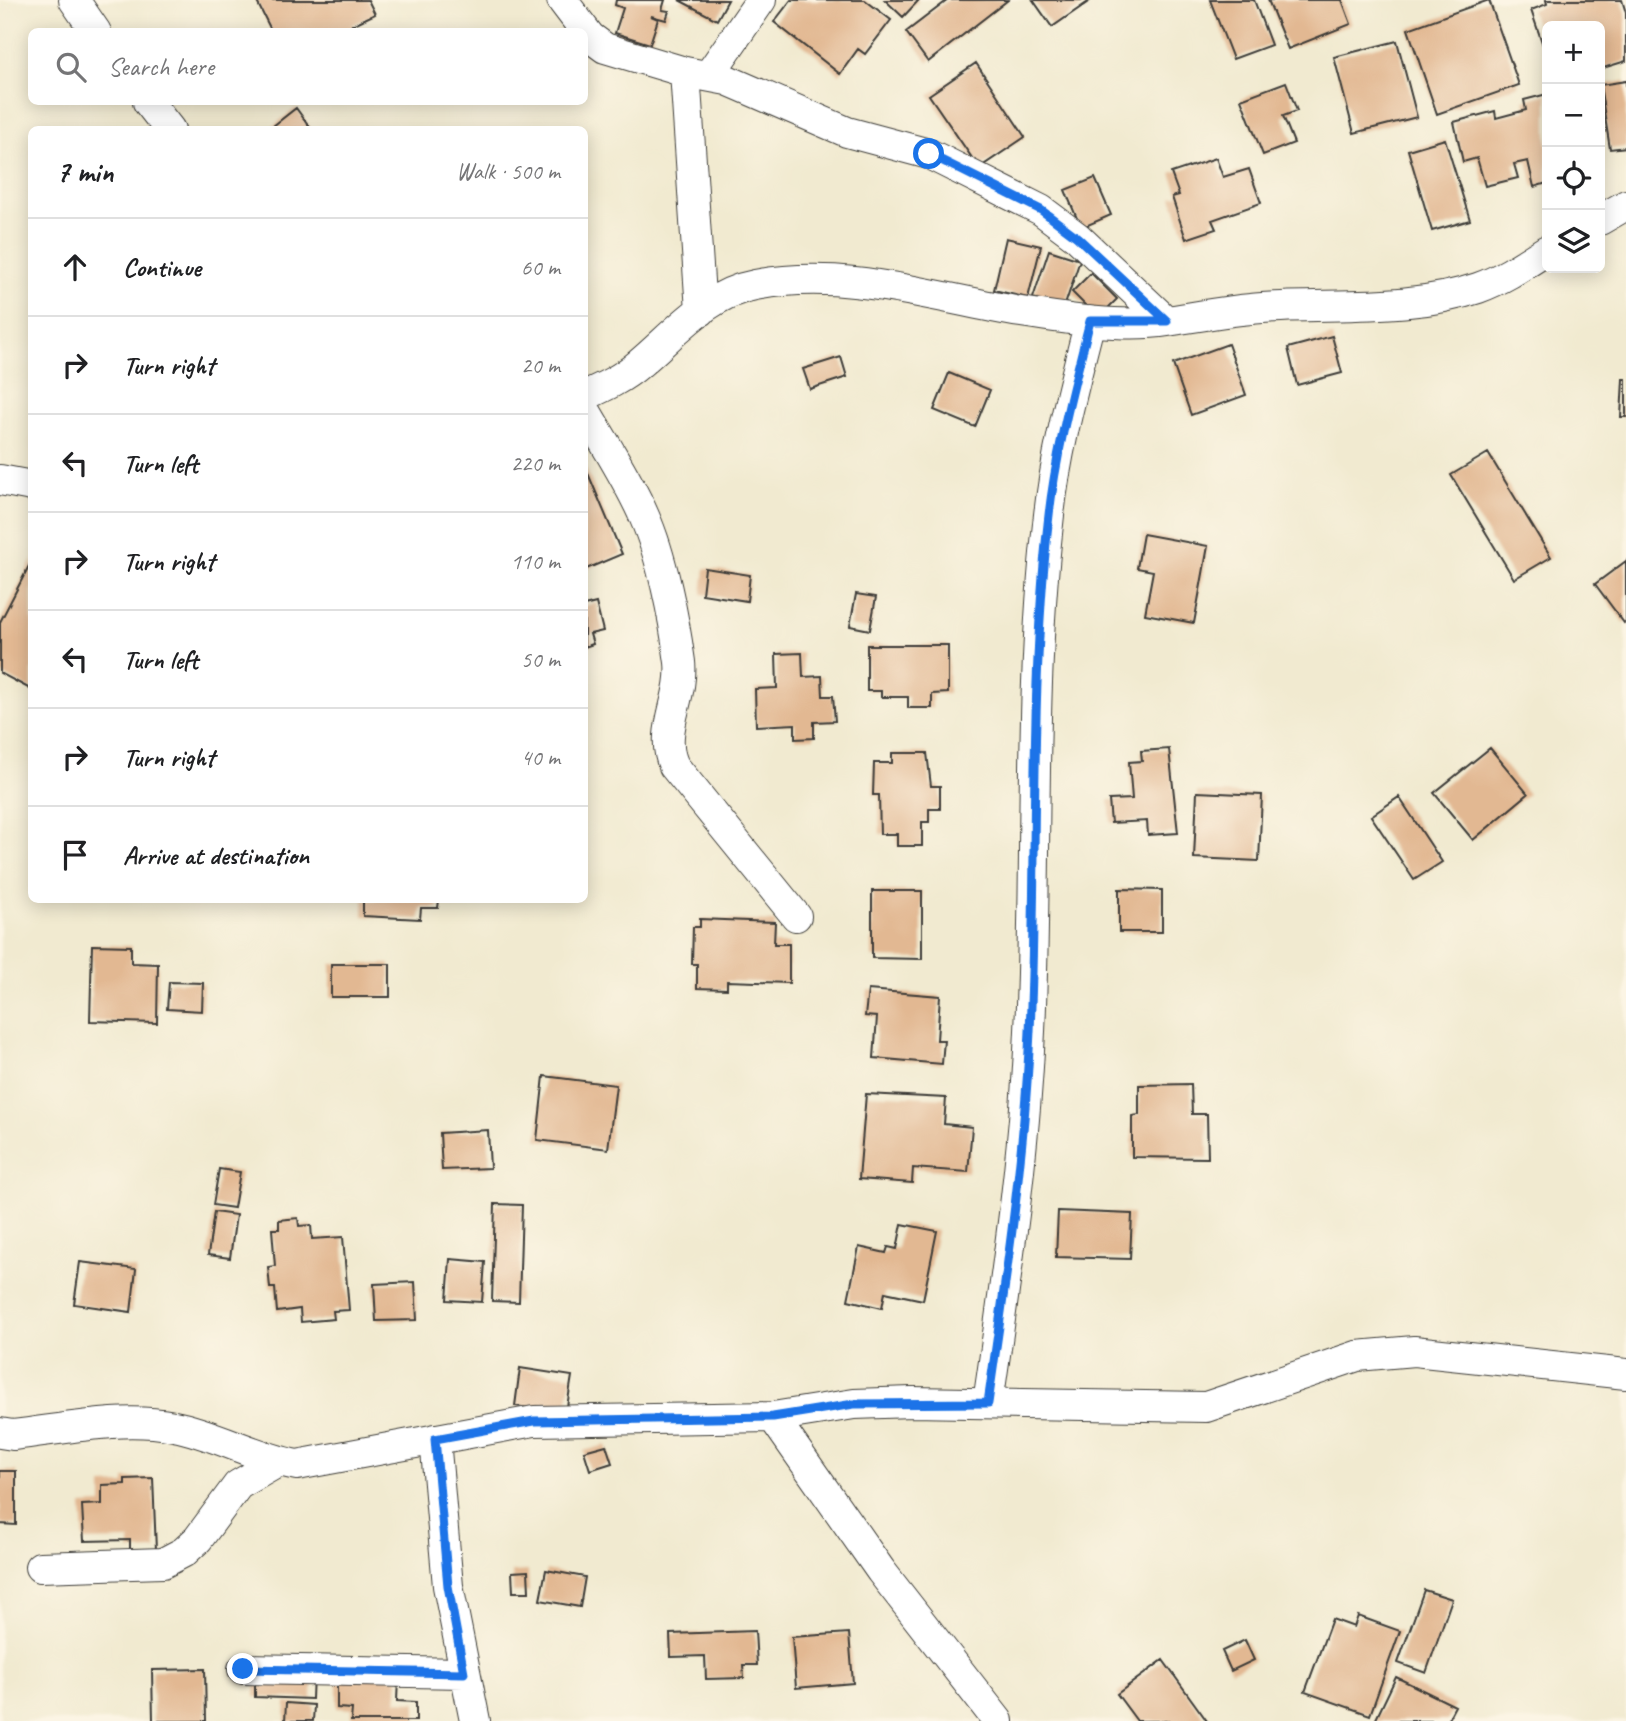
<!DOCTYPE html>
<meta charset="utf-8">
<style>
:root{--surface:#fff;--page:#f6f6f6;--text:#202124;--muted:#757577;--line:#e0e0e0}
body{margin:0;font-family:Caveat,sans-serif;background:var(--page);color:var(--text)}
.controls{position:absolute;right:21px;top:21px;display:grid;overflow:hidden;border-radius:10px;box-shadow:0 4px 18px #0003}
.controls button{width:63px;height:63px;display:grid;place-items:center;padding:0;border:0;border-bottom:2px solid var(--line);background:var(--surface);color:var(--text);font:35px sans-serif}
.stop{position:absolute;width:21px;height:21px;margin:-16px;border:5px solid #1a73e8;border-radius:50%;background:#fff}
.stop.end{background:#1a73e8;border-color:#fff;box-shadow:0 2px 7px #0008}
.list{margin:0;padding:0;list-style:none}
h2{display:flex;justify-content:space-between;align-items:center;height:91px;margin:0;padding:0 28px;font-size:30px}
h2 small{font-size:23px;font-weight:400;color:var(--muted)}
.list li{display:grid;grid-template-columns:46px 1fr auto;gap:21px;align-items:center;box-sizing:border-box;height:98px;padding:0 28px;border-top:2px solid var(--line)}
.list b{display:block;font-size:26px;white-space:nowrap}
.list em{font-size:23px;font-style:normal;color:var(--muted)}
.icon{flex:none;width:38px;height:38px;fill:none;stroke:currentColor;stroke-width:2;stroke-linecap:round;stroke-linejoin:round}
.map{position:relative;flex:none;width:1626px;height:1721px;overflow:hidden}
.search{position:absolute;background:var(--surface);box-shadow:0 4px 18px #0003;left:28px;top:28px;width:560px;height:77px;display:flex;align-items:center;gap:18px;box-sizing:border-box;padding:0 24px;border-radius:10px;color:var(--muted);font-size:26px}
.panel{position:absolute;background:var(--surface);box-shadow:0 4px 18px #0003;left:28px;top:126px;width:560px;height:777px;border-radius:10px}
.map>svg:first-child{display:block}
.building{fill:#e2b892}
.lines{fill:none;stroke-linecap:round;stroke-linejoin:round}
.street-casing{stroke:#3c3b37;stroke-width:32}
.street{stroke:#fff;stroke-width:30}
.route{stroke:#1a73e8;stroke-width:9}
</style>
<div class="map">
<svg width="1626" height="1721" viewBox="0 0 1626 1721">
<rect width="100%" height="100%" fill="#fcf5e5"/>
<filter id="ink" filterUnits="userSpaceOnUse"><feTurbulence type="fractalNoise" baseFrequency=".0143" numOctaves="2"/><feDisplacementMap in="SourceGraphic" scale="14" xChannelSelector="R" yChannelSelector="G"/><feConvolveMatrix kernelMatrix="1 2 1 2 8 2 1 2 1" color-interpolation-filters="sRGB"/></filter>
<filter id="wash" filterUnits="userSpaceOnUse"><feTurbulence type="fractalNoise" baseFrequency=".00686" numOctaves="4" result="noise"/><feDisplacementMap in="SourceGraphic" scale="28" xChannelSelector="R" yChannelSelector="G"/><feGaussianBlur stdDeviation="1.57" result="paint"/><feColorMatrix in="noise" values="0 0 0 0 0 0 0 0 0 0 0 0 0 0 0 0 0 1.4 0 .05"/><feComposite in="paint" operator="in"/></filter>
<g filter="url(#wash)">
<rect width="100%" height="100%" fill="#f1ead0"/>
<g id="blocks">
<path class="building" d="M256,0H368L375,14L352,25L355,32H272Z
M616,0H665L662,10L669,11L666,20L651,16L658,19L650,44L615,33L623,8L615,5Z
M679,0H728L717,20Z
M791,0H865L891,20L865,54L858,49L840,74L774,22Z
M885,0H919L903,17Z
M948,0H1008L928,62L906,32Z
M1033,0H1091L1052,27Z
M1210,0H1254L1271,45L1233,59Z
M1268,0H1342L1351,24L1288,49Z
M1489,0L1519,85L1437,114L1408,29Z
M1546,0H1622L1626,13V61L1600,69V26H1547V57L1531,10L1547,4Z
M1397,41L1417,117L1354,133L1334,57Z
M976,63L1025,137L979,168L929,95Z
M1626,81V147L1610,149L1600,85Z
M1286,82L1297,111L1283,116L1294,143L1263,155L1241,99Z
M1547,94V183L1534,187L1528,161L1514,164L1518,178L1485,186L1477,158L1463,162L1454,122L1495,111L1496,118L1526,110L1524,100Z
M296,108L312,130H268Z
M1445,139L1470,220L1432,231L1408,150Z
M1216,158L1223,177L1249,169L1261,203L1212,220L1216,229L1186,239L1172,197L1179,195L1171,173Z
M1095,178L1111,215L1081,228L1065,190Z
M1006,238L1041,246L1028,298L994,290Z
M1049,250L1080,260L1064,308L1033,298Z
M1091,273L1117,299L1098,318L1072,292Z
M1332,336L1342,373L1297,385L1288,348Z
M1228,344L1246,395L1191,415L1173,364Z
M841,357L847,377L810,389L803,369Z
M949,373L990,390L975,427L934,410Z
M1623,379H1626V417H1621Z
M1488,453L1551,557L1514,579L1451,475Z
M584,464L622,554L584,570Z
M1143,534L1208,546L1194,623L1145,614L1153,571L1137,568Z
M32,560V690L0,673V622Z
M1626,561V621L1624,623L1595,584Z
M705,568L750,575L747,601L702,594Z
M856,594L876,597L870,630L850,626Z
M596,603L603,631L590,634L593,644L584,647V606Z
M867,645H948V693L932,694V708H908V697H881V691H867Z
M802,653L803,677L822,676L823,696H833L835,721L814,722V738L795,739V724L756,726L755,689L777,688L776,654Z
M1490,748L1528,794L1473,840L1434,793Z
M1169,749L1178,833L1148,835L1147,821L1111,823L1109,800L1132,799L1129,762L1142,761L1141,751Z
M892,753H927L931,786H940V809H929V822H922V846H897V834H880L879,795H873L874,763H892Z
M1197,792L1262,795L1259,861L1194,858Z
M1399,797L1442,862L1414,880L1371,816Z
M1119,889L1162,890V932H1119Z
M872,891H922V959L872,958Z
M363,900H439L438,908H421L420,919L363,916Z
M700,919L775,922L774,944H789V983L727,981V989L697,988V964H692L693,927H700Z
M92,945L131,946V963L158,964L157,1023L90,1021Z
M331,964H390V997H331Z
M169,982L203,983L202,1011L167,1009Z
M868,990L940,996L937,1040H944L942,1064L874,1058L877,1017L865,1016Z
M544,1076L616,1085L608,1149L537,1140Z
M1191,1084L1192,1114H1207L1208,1158L1132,1157V1116L1139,1115V1085Z
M866,1094L946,1098L944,1124L972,1127L968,1172L913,1168L912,1183L859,1179Z
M488,1130L490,1168L442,1170L440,1133Z
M219,1169L240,1172L234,1208L213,1205Z
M495,1204L522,1205L519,1302L492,1301Z
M1058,1211L1132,1214L1130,1259L1056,1257Z
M214,1212L236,1215L230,1258L208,1255Z
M298,1218L299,1226L311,1225L312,1239L343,1237L349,1310L333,1311L334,1319L301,1322L300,1309L277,1312L275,1288H270L268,1267L275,1266L272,1229H279V1220Z
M902,1224L937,1231L923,1300L885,1292L882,1308L848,1300L859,1247L886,1253L888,1247L897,1249Z
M450,1259L485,1262L482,1302L447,1300Z
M80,1262L136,1269L131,1312L74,1304Z
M415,1282L417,1320L376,1321L374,1284Z
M520,1368L572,1376L566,1413L515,1406Z
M606,1445L612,1463L590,1470L584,1451Z
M0,1471H16V1525L0,1524Z
M153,1478L156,1550L130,1551V1540L84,1541L82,1505L102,1504V1485L125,1484V1479Z
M546,1570L585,1577L580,1607L540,1600Z
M528,1571L529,1592H513L512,1572Z
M1424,1590L1452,1599L1426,1673L1398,1663Z
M1358,1616L1400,1631L1370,1715L1305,1692L1332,1619L1354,1627Z
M755,1631L757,1665H743L744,1678L706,1679L705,1656L671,1657L670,1634Z
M849,1633L853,1683L796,1688L792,1637Z
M1245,1640L1254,1660L1231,1671L1222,1651Z
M1163,1660L1207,1721H1137L1117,1694Z
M205,1669L206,1721H153L152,1670Z
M255,1671L313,1673L312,1699L255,1697Z
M337,1675L398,1678L397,1701L416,1702V1721H351L352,1709L337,1708Z
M1396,1677L1455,1706L1447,1721H1375Z
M286,1703L314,1705L313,1721H285Z"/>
</g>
</g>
<g filter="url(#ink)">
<use href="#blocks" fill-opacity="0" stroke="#3c3b37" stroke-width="2"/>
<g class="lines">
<g class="street-casing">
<path id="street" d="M74,0L96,32
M562,0L590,37L605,48L685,72L727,80L847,132L929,154L1041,210L1077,237L1166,321
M685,72L701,311
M709,75L761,0
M148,102L170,130
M1600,220L1626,205
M584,396C604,387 623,378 639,364C675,334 706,294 755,285C847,268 931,297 1021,312C1066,319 1124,328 1168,321C1200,316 1231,310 1262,308C1333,303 1410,311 1478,288C1503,279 1525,264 1547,250
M584,408C604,443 628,479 644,516C662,556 674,618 680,662C684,698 658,732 674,766L796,916
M0,480L32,486
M988,1403C1007,1272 1027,1138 1031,1005C1037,845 1030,685 1048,524C1055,455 1073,388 1090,321
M773,1417L881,1571L998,1721
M0,1433L13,1435C66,1429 121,1416 174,1426C216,1434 254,1457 297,1465L534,1421L773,1417L854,1404L912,1402L1206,1407L1357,1356L1414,1351L1626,1374
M435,1439L448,1586L475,1721
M40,1567L163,1563L184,1552L198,1539L238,1485L278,1462
M243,1669L464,1673"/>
</g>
<use href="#street" class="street"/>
</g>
</g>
<g class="lines" filter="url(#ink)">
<path class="route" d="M243,1669L464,1673L448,1586L435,1439L534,1421L773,1417L854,1404L988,1403C1007,1272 1027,1138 1031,1005C1037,845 1030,685 1048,524C1055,455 1073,388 1090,321H1167L1077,237L1041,210L929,154"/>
</g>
</svg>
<div class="controls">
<button>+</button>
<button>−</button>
<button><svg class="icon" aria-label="locate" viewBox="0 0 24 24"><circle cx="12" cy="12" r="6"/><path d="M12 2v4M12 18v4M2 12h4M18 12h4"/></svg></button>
<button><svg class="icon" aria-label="layers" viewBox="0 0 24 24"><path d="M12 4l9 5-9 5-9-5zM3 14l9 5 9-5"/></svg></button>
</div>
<div class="stop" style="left:929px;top:154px"></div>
<div class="stop end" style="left:243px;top:1669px"></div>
<div class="search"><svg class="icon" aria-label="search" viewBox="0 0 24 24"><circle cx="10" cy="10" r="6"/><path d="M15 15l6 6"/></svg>Search here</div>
<section class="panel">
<h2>7 min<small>Walk · 500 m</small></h2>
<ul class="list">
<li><svg class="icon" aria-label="ahead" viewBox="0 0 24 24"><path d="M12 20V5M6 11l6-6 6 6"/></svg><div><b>Continue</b></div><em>60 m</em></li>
<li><svg class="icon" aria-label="right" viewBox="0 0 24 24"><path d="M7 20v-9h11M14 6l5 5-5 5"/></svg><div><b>Turn right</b></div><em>20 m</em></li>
<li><svg class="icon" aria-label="left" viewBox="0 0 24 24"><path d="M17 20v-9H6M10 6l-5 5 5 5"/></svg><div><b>Turn left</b></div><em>220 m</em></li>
<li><svg class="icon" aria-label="right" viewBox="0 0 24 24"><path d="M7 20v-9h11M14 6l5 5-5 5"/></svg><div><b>Turn right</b></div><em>110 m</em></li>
<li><svg class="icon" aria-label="left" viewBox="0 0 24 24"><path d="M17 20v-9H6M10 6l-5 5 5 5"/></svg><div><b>Turn left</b></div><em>50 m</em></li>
<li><svg class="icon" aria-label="right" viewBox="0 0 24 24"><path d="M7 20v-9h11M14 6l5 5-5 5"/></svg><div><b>Turn right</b></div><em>40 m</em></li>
<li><svg class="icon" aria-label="arrive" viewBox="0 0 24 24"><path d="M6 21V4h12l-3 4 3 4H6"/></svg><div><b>Arrive at destination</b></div></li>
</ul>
</section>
</div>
